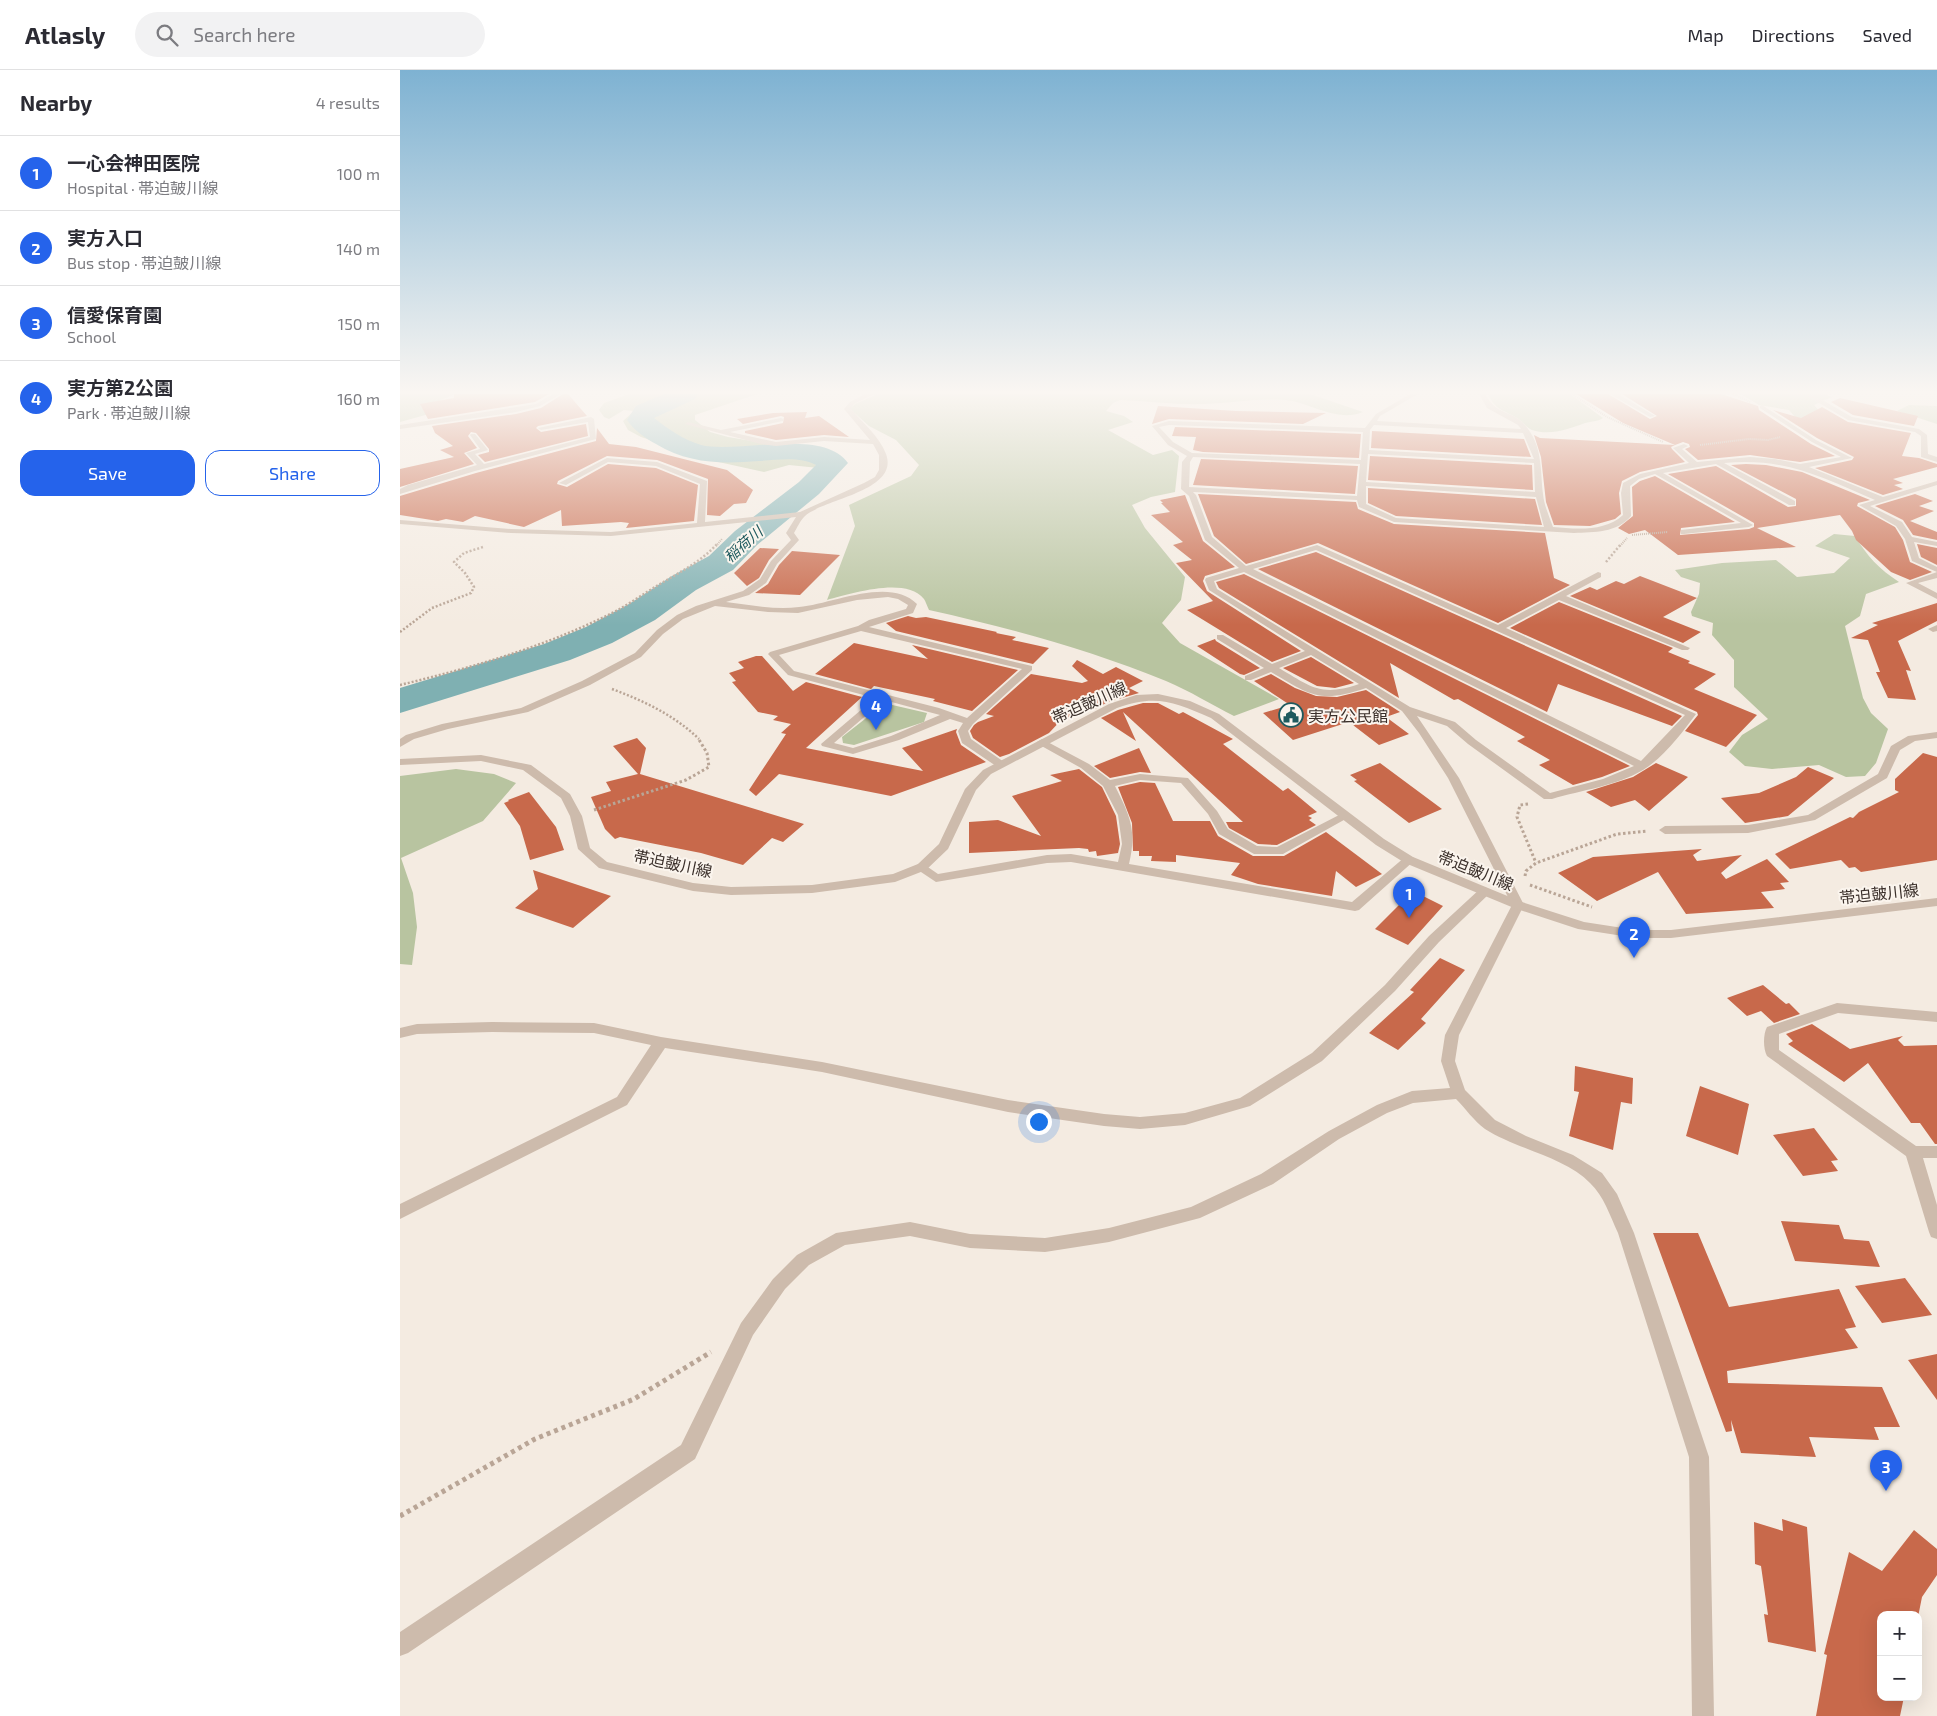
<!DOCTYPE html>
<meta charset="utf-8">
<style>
:root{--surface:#fff;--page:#f2f2f3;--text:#2b2b33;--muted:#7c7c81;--line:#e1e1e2;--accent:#2563eb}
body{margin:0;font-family:"Exo 2","Noto Sans JP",sans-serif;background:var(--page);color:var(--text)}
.controls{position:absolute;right:15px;bottom:15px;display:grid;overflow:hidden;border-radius:10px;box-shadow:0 5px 20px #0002}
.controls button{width:45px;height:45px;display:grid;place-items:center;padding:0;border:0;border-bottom:1px solid var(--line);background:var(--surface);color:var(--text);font:25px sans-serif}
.you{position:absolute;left:638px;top:1051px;width:18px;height:18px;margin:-12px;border:4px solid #fff;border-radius:50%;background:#1a73e8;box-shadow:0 0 0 8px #1a73e833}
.badge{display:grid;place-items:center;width:32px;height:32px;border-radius:50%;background:var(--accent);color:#fff;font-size:16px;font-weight:700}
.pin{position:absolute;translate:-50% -41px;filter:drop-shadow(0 1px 2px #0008)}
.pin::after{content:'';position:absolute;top:26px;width:18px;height:15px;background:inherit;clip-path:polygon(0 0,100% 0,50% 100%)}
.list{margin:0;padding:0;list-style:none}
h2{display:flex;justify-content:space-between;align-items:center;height:65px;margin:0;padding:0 20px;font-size:21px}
h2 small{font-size:16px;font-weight:400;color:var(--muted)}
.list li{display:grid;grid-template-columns:32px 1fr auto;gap:15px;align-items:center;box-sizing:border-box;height:75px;padding:0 20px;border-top:1px solid var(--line)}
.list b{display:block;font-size:19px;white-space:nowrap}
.list p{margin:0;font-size:16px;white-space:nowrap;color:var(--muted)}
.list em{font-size:16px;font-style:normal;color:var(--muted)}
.actions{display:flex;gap:10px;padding:15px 20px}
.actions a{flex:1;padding:11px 0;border:1px solid var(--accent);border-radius:15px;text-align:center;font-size:18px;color:var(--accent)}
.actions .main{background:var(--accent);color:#fff}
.icon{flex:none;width:28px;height:28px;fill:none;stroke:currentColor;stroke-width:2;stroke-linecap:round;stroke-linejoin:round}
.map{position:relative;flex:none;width:1537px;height:1646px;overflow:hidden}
header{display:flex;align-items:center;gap:30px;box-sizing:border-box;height:70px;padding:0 25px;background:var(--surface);border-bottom:1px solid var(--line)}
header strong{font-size:24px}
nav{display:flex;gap:28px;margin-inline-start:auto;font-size:18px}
.search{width:350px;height:45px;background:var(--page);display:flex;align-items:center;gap:12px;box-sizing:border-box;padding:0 18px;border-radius:28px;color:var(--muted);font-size:19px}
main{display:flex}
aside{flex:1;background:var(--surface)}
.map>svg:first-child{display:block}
.green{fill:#b8c4a0}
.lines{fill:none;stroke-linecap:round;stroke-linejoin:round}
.river{fill:#7fb0b2;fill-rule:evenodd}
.building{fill:#c8694b}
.path-far3{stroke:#b9a596;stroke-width:2;stroke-dasharray:1 1;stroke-linecap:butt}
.path-far2{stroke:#b9a596;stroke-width:2.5;stroke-dasharray:2 2;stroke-linecap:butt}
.path-far1{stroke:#b9a596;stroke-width:3;stroke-dasharray:2.5 2.5;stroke-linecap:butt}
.path{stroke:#b9a596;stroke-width:5;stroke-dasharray:4 4;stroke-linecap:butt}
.minor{fill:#cdbbac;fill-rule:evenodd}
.tertiary{fill:#cdbbac;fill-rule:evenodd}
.labels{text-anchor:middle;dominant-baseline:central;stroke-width:4;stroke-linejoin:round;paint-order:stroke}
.far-water-label{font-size:15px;font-style:italic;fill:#1f5a5e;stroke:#fbf5ee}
.street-label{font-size:16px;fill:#3b302b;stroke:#fbf5ee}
.poi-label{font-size:16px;fill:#3b302b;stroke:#fbf5ee;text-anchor:start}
</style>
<header>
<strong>Atlasly</strong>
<div class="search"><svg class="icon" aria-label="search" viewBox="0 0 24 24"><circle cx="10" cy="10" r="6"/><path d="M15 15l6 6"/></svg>Search here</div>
<nav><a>Map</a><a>Directions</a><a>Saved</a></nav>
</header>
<main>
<aside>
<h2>Nearby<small>4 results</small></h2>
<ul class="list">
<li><span class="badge">1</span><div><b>一心会神田医院</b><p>Hospital · 帯迫皷川線</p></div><em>100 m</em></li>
<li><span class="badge">2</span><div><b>実方入口</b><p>Bus stop · 帯迫皷川線</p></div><em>140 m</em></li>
<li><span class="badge">3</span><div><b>信愛保育園</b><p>School</p></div><em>150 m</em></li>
<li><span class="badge">4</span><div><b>実方第2公園</b><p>Park · 帯迫皷川線</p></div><em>160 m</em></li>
</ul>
<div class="actions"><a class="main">Save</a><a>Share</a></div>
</aside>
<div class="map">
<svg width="1537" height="1646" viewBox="0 0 1537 1646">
<rect width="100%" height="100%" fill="#f4ebe1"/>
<path class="green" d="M0,324H55L32,334L29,344L0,352Z
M229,324H357L295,345V350L310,362L328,367L388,377L397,387L412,391L419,398L389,395L364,402L282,384L269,376L241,367L228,360L223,351L234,341L224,340L209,349L204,347L199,340L204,333Z
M478,324H910L963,342C936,353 910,332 885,330C858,328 831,333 804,334C777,335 748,331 720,330L713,333L706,341L724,346L733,352L708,360L753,385L772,380L779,386L775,422L751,427L732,435L745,458L785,507L781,530L762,553L780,573L879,629L834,646C812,635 790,621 766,611C690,580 610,558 529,540C527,536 526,532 524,529C505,506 451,524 427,530L455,456L449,435L511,406L519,395L496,370L469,356L450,339L455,334Z
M1088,324H1170L1203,348C1197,352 1192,351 1185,353C1169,359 1150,366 1132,360C1127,358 1122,351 1117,348C1102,339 1096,341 1088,324Z
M1341,324H1423L1432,327L1414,335L1435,358L1395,347L1389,340L1359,335Z
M1509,335L1537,336V354L1497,341Z
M1434,464L1455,466C1467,486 1479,499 1499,512L1466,524L1460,546L1445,556L1463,628L1471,643L1488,659L1476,693L1465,706L1446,707L1419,695L1372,699L1345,696L1329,682L1342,665L1368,649L1334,617V590L1312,565L1313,553L1292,546L1291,542L1299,524L1300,513L1281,507L1275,500L1322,493L1376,490L1397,507L1434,503L1450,488L1415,476Z
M488,634L527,643L524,652L454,675L443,673L442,667L479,638Z
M56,699L94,704L116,713L83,751L1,788L13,823L17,857L12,895L0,894V706Z"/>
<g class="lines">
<path class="river" d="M264,324H298L295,329L254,348C268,359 284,370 301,375C338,384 423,357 448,393L419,424L357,475L333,500L296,520L255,550L212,573L170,590L0,643V618L144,574L186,557L229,534L272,506L309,486L335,461L399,412L416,395C400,386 377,390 359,391C322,394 289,394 256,374C245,368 234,360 227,350L236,336Z"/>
</g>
<path class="building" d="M54,324H149L135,332L28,349L20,334L54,328Z
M163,324H168L187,346L138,356L136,358L141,362L186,354L188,366L85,392L78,385L89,382V379L76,363L71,362L68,366L77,378L64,383L74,394L0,417V399L54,387L40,380L53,376L35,363L32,356L116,344L141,338Z
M1176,324H1208L1250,349L1257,346L1222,324H1321L1358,336L1359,340L1411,374L1435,386L1400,392L1350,385L1298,390L1285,379L1290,377L1289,374L1283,372L1275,375L1223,353Z
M1440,328L1518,346L1514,356L1453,345L1431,332Z
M758,336L836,341L926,343L903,354L769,349L752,354Z
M1422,337L1448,352L1511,363L1502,386L1519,388L1537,394V397L1493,409L1503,413L1494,415L1503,419L1483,425L1415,398L1452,390L1454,387L1417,368L1373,340L1401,348Z
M407,342L405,348L419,346L449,367L424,365L376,370L345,363V361L383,353L384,347L381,346L343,354L337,349L373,343Z
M775,357L961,364L959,388L803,382L793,380L796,367L772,366Z
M197,358L209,374L236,377L327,400L353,420L346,433L334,434L320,446L307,445L308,409L257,390L207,386L158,411L157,414L167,417L208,394L256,398L298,415L294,451L226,458L229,453L221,452L162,456L161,440L124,457L75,446L63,452L46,449L38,451L0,445V426L76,403L196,371Z
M972,361L1124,369L1131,387L971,378Z
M1134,365L1140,368L1275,375L1271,377L1272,379L1285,392L1240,402L1222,411L1219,423L1221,444L1215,449L1190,456L1154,455L1146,432L1141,387Z
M970,386L1132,395L1133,420L968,410Z
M801,389L958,396L955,424L793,415Z
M1346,394L1366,395L1402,402L1470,430L1458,433L1457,436L1495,457L1503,470L1510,492L1532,502L1510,510L1491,502L1456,470L1452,461L1440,445L1357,458L1396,477L1278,485L1245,460L1229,464L1218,458L1233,446L1232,417L1240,411L1255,406L1335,452L1281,458L1280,465L1349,459L1354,457V453L1268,404L1316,396L1388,437L1396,436V429L1331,395Z
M968,418L1135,429L1142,455L996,446L968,433Z
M798,424L956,432L958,439L994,454L1145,463L1154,508L1170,515L1098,553L918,473L846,494L814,466Z
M1515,424L1533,431L1519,436L1534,441L1510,451L1537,462V470L1513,465L1503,450L1475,436Z
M785,425L803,471L835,497L805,506L803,511L807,521L901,581L872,592L787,540L813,531L776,493L792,490L773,475L783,472L751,445L770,442L761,433H763L760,430Z
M1517,474L1537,478V495L1521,487Z
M360,478L379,479L369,490L359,508L347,516L334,503Z
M392,481L440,485L400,525L355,523L368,514L379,495Z
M916,482L1282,646L1272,656L1158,614L1147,642L858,499Z
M844,504L1230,696L1202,707L1173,715L1139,695L1150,690L1117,671L1125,667L1058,629L1054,630L990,593L999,628L819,518L816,512Z
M1240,506L1297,528L1263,547L1301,562L1283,573L1170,526L1190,517L1197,520L1216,511L1224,514Z
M1159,532L1273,578L1268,582L1290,591L1288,593L1316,604L1294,619L1357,645L1326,677L1285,661L1298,645L1297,642L1110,558Z
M1537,533V551L1498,571L1511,601L1506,600L1516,630L1488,628L1476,602H1480L1468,570L1451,568L1478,555L1472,553Z
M508,546L516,548L526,547L597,562L596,563L616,567L612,570L649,578L633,594L496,561L486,553Z
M815,569L816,571L860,598L844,605L840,604L797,576Z
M454,573L528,589L512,575L618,600L572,641L533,631L535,629L474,616L471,619L415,604Z
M356,586H362L393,621L406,612L462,627L406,678L523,701L502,678L557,659L556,662L561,675L586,692L491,726L379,704L356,726L349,720L386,664L381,663L391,654L373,650L378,646L358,642L332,612L336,611L329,603L344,598L338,592Z
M911,587L954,613L935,618L917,616L883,598Z
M677,590L703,604L716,597L743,611L729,618L739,623L708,632L691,641L683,636L668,648L664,647L649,663L609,684L600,687L573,668L570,661L574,655L578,652L594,646L586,644L631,604L682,613L688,611L672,596Z
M871,604L895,618L916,626L937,627L966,620L1000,642L986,647L1009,664L979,675L949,652L893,670L863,643L890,635L854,611Z
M743,633H758L779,644L783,642L833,669L823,674L883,721L888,718L917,742L908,746L912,748L909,750L916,755L877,775L858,774L829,758L826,752H843L723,642L736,671L701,648L718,640Z
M237,668L246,678L240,704L404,754L383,772L372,768L343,795L301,783L220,767L215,769L205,759L191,727L211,721L206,712L238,704L213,676Z
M739,678L751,703L740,702L710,708L694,696Z
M1523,683L1537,687V790L1461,802L1455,797L1449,798L1441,790L1390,799L1375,784L1450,747L1453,748L1459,742L1499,722L1495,720V709Z
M980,693L1042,739L1009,753L954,711L957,710L950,705Z
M1256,693L1288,707L1249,741L1235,730L1211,737L1186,722L1233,707Z
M1408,697L1434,708L1388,746L1345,753L1321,728L1359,723L1396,707Z
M679,699L702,717L716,746L720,774L718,783L697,786L696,781L689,782L688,779L679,778L569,783V752L598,750L641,766L612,726L662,711L650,705Z
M740,712L755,713L773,751H810L818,766L853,786H884L926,762L982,804L956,817L936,801L932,826L858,814L831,805L840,793L776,785V792L751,791L752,786H739V781H733L732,753L718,717Z
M129,722L156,757L164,780L130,790L120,756L104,733L109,731L108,730Z
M1302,779L1293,785L1297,791L1342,785L1321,803L1326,809L1367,789L1389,812L1380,813L1385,819L1361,822L1374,838L1286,844L1258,802L1197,831L1158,803L1193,787Z
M133,800L211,826L173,858L115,838L138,819Z
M1013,821L1043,836L1008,875L975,859Z
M1040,888L1065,900L1021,949L1026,953L998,980L969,963L1014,922L1010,920Z
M1363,915L1386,934L1389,933L1400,944L1374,953L1361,941L1347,946L1327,928Z
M1412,954L1450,979L1503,966L1498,970L1504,976L1537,975V1074H1535L1520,1053H1511L1468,993L1444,1012L1388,974L1393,971L1386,964Z
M1175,996L1233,1008L1232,1034L1221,1032L1213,1080L1169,1066L1179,1022L1174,1021Z
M1300,1016L1349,1034L1338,1085L1286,1066Z
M1414,1058L1438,1090L1431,1091L1438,1101L1403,1106L1373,1065Z
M1381,1151L1439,1155L1444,1169L1469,1171L1480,1197L1395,1191Z
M1253,1163H1298L1329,1237L1439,1219L1456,1257L1445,1259L1458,1278L1327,1301L1328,1313L1482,1317L1500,1357H1474L1479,1370L1409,1367L1416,1387L1341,1383L1331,1350L1332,1361L1326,1362Z
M1505,1208L1532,1245L1482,1253L1455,1216Z
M1537,1284V1330L1508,1290Z
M1382,1449L1407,1457L1416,1582L1368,1572L1364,1544L1368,1545L1361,1496L1355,1494L1354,1452L1383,1461Z
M1514,1460L1537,1479V1505L1522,1527L1518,1547V1545H1481V1627H1504L1500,1646H1416L1427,1585L1424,1584L1449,1482L1482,1501Z"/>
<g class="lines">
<path class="path-far3" d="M1172,324L1207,347L1263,372
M1333,324L1350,332
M1300,375L1349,369L1368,370L1380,367
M1232,465L1268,462
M316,476L322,469
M1220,476L1227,468"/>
<path class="path-far2" d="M1206,492L1221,474
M0,562L32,538L71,523L74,517L65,503L54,492L64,483L83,477
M0,615C74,597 148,576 216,541C229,534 242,525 255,517C276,504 300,493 317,474
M212,619C244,631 274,645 299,669"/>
<path class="path-far1" d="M1128,734L1120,735L1117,747L1136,793
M194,740L286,710L309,697L307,683L298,668
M1125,806L1126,801L1136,793L1217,764L1247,761
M1130,815L1192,837"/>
<path class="path" d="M0,1446L135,1369L234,1329L311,1282"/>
<path class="minor" d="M153,324H161L140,336L116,342L0,359V355L136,334Z
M465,324H474L454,334L451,339C462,352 480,367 486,384C500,422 421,429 404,447C400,451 397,458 394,463L399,470L377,494L366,513L349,525L326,532C350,535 375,540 399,537C432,534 490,506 517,534L513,543L469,557L632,596V600L573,654L568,661L571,669L604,692L605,694L604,696H596L562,673L558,661L563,653L550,649L499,670L453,684L422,676L421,674L475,628L388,605L368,584L370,582L458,556L469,550L506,539L508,535L498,529L488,527L457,530L398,543L368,542L315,536L283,549L263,564L241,587L190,615L128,642L48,659L14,669L0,677V669L6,665L42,654L121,638L182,611L235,583L257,560L277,545L296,536L343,521L360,509L371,491L391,470L386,463L396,447L211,466L111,463L0,454V450L111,459L211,462L297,453L300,414L256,396L208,392L166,415L159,413L207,388L257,392L307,411L305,452L400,442L464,413L475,407L479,400V385L473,374L424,371L376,376L361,374L285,354L288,352L321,360L381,348L383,349V351L330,362L376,372L424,367L470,370L444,339L450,332ZM461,561L622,599L567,648L539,638L394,601L379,585ZM484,630L540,645L491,666L453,678L434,673Z
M1010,324H1018L980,346L977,351L1121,359L1118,355L1087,338L1079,324H1085C1097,346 1112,340 1124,354C1143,375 1140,398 1143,424C1144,435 1149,446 1153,457C1176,459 1205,462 1223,445L1221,423L1223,413L1240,404L1289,393L1273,378L1284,374L1288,376L1282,379L1297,392L1350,387L1375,389L1400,394L1441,387L1412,372L1360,338V336L1362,335L1416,370L1452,388L1409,397L1483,427L1537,411V415L1470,436L1502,452L1512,467L1537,472V476L1514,472L1519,488L1537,497V508L1518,513L1537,523V529L1506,513L1537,502L1512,491L1505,469L1496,456L1459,435L1475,430C1421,407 1385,387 1324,393L1395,431V435H1389L1316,394L1263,403L1353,455L1349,457L1284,464H1281V460L1341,453L1255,404L1239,409L1230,416L1231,446C1217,463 1194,462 1174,463L994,452L959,437L957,430L793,422L796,425L812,467L846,496L917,475L1098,555L1198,502L1201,503V507L1166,526L1290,578L1288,580H1282L1159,530L1106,558L1296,644C1282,663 1264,687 1243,700C1216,716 1182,720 1152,729H1144L1068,674L1047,656L1017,646L1059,708L1124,835L1059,965L1055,991L1065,1020L1095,1050L1126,1066L1173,1085L1202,1103L1217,1124L1234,1163L1309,1387L1314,1646H1292L1289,1387L1218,1163C1210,1146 1204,1126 1190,1113C1165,1087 1116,1079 1085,1059C1074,1051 1065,1038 1056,1029L1013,1033L987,1043L939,1069L873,1114L800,1148L709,1172L645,1182L570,1178L510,1166L445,1175L409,1195L385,1219L353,1265L295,1389L8,1583L0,1586V1562L281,1375L341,1253L373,1209L397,1185L436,1163L510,1152L570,1164L645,1168L709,1158L791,1137L861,1104L929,1061L977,1035L1012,1021L1050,1018L1041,991L1045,965L1112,835L1048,708L1019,663L1002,641L966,618C920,634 910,625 871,602L851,610H845V606L864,598L817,569V565H823L872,594L905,581L809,520L805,510L806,508L839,498L805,470L789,426L781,419L782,392L787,386L768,375L752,356L769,351L965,358L976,344ZM769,355L963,362L961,390L792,383L773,372L759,357ZM974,355L1123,363L1134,389L969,380L970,360ZM968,384L1134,393L1135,422L966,412ZM793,387L960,394L957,426L789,417L790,392ZM966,416L1136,427L1144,457L996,448L966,434ZM916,480L1285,645L1241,691L853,499ZM844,502L1234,696L1203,709L1150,723L1076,670L1055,652L1010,637L817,519L814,511ZM911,585L959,614C921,627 911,617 879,598Z
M1210,324H1218L1255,346L1250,347Z
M1404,324H1412L1452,347L1519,359L1527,365L1528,384L1537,387V392L1521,387V366L1515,362L1448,350Z
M191,347L194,349L196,369L75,401L0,424V419L8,415L77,395L66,383L80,379L70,365L71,364H75L88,380L75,384L84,394L190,367L188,352L141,360L138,358Z
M1537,555V561L1533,562L1528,559Z
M1537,662V668L1515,671L1500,680L1487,708L1415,750L1348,763L1265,764L1259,760L1265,756L1348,755L1408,745L1478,704L1491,676L1508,666Z
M642,669L689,694L710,710L740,704L788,708L817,741L828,759L857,776L877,777L941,744H949L951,746L883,784H854L819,764L808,744L781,713L740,710L715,716C730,746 737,760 729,794L952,832L1005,787H1013L1015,790L959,840L955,841L671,792L647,793L536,812L518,800L516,797L518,794L522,793L538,804L647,785L671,784L718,792L722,774L718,745L703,716L681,698L638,674L637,672Z
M1085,817L1091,821L1089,824L1039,872L995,921L922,991L850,1036L785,1055L740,1059L704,1056L608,1042L422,1002L265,978L227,1035L0,1149V1134L217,1027L251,975L194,963L92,962L17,964L0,968V958L17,954L92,952L194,953L261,967L422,992L608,1030L704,1044L740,1047L785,1043L840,1028L912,983L985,915L1029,866L1081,818Z
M1437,933L1537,942V952L1438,943L1379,964V980L1516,1076H1537V1088H1523L1537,1135V1169L1531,1167L1529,1162L1506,1086L1367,986C1363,979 1363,964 1367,957Z"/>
<path class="tertiary" d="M758,624L790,631L819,644L984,769L1013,787L1122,832L1184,852L1236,860H1271L1537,828V836L1271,868H1236L1178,859L1114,838L1005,793L976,775L811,648C774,632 756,624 717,638L591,704L576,720L548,779L526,800L495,812L412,823L331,825L293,821L199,798L178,779L170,746L161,728L123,700L81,691L0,695V689L81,685L131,695L170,724L182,746L190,778L207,792L293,813L331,817L412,815L493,804L518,794L539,774L565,719L583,700L709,634L736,625Z"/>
</g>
<linearGradient id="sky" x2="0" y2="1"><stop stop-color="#7eb2d2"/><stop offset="0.58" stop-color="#faf6f2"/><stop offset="1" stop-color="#faf6f2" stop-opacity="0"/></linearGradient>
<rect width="1537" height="555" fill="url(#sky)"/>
<defs>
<g id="civic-ring" transform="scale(1.25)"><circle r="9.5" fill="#fbf5ee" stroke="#1f5a5e" stroke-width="1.5"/><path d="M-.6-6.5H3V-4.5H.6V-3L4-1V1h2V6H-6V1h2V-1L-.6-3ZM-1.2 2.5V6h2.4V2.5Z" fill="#1f5a5e"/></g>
</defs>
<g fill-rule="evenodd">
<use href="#civic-ring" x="891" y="645"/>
</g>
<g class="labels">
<g class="far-water-label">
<text transform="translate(343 474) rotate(-41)">稲荷川</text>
</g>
<g class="street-label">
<text transform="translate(689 632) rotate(-24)">帯迫皷川線</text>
<text transform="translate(273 793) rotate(12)">帯迫皷川線</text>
<text transform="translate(1076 800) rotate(22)">帯迫皷川線</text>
<text transform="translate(1479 823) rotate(-6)">帯迫皷川線</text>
</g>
<g class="poi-label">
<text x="908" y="645">実方公民館</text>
</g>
</g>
</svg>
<div class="controls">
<button>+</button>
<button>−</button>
</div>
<div class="you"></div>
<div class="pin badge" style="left:1009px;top:848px">1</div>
<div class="pin badge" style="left:1234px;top:888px">2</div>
<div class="pin badge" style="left:1486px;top:1421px">3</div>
<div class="pin badge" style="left:476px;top:660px">4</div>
</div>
</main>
